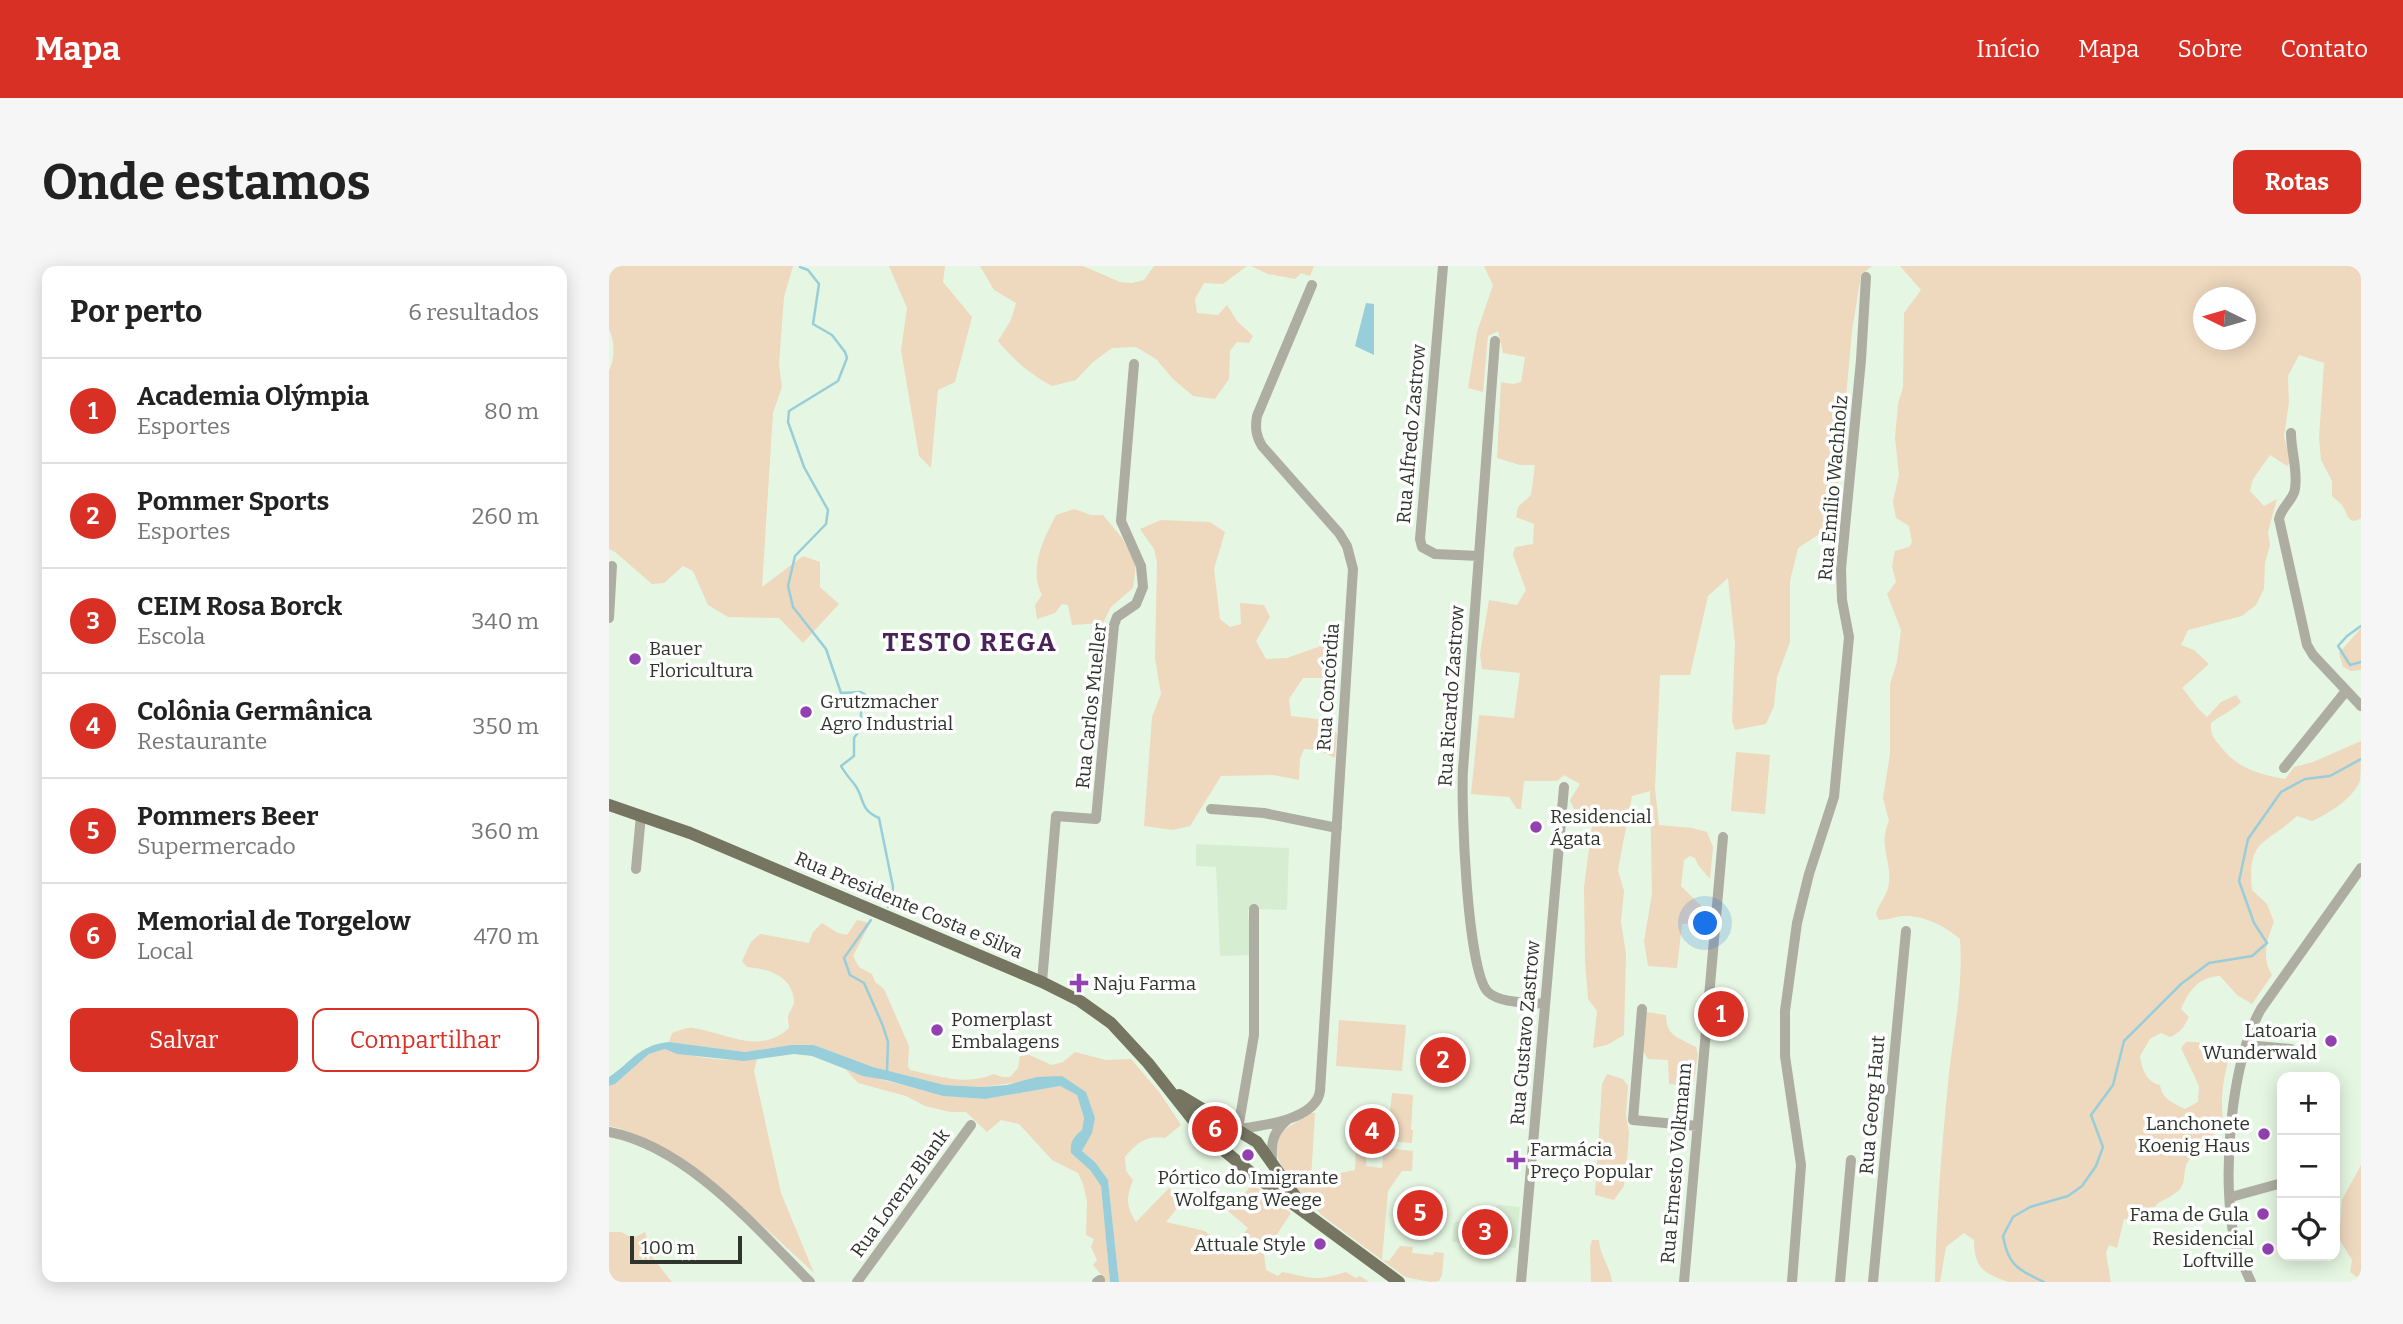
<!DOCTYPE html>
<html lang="pt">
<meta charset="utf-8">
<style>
:root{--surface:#fff;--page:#f6f6f6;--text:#222;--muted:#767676;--line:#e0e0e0;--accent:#d93025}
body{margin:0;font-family:Bitter,serif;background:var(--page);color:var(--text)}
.controls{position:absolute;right:21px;bottom:21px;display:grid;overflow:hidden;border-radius:14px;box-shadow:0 4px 18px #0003}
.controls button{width:63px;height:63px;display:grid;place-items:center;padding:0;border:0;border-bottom:2px solid var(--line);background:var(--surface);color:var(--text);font:35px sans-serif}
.compass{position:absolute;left:1584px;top:21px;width:63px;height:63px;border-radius:50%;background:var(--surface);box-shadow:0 4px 18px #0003;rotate:275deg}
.scale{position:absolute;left:21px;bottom:18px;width:112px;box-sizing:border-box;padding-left:7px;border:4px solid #2f352d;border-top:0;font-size:19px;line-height:24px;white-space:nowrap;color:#2f352d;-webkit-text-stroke:5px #fefefe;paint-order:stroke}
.you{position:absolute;left:1097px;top:658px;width:24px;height:24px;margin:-18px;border:5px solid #fff;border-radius:50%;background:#1a73e8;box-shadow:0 0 0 10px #1a73e833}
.badge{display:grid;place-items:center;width:46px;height:46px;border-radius:50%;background:var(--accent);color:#fff;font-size:23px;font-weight:700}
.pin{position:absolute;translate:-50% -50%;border:4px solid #fff;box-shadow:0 2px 7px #0006}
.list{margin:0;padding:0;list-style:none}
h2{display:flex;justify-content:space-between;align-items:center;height:91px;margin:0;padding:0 28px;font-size:30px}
h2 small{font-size:23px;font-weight:400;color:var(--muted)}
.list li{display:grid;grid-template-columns:46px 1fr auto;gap:21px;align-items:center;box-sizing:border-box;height:105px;padding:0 28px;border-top:2px solid var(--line)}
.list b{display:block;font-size:26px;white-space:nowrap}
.list p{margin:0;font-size:23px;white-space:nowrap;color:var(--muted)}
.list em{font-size:23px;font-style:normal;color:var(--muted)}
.actions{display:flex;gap:14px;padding:21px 28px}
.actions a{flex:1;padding:16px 0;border:2px solid var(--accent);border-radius:14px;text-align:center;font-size:24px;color:var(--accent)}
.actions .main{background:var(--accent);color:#fff}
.icon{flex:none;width:38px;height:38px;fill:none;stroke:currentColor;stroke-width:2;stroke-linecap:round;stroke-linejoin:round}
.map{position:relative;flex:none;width:1752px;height:1016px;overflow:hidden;border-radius:14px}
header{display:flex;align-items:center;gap:42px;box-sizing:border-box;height:98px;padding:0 35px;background:var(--accent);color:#fff}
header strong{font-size:33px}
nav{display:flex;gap:38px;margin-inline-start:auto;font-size:24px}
.intro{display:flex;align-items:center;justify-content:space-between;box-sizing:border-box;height:168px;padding:0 42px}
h1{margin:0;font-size:49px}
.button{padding:18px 32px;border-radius:14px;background:var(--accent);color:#fff;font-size:24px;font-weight:700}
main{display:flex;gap:42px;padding:0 42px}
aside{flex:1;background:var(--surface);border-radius:14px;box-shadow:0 4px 18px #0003}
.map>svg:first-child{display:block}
.built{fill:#d7edd2}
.green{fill:#eed8be;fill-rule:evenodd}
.water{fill:#98ced9}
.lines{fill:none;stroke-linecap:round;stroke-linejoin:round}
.stream{stroke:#98ced9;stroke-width:2.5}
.minor{stroke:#adada2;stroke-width:10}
.major{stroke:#757562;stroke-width:12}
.poi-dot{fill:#9141b0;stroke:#fefefe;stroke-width:2.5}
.labels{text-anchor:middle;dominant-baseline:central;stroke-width:7;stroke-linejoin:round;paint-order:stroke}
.street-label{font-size:19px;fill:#2f352d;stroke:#fefefe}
.poi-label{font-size:19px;fill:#2f352d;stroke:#fefefe;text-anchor:start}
.district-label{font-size:26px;font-weight:bold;letter-spacing:2px;fill:#482258;stroke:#fefefe}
</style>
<header>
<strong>Mapa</strong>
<nav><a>Início</a><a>Mapa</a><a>Sobre</a><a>Contato</a></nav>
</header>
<div class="intro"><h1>Onde estamos</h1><a class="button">Rotas</a></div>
<main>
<aside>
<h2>Por perto<small>6 resultados</small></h2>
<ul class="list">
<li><span class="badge">1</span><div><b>Academia Olýmpia</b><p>Esportes</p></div><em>80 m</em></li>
<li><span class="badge">2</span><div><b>Pommer Sports</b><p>Esportes</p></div><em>260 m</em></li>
<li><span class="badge">3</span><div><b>CEIM Rosa Borck</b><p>Escola</p></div><em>340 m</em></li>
<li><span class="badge">4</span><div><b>Colônia Germânica</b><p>Restaurante</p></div><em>350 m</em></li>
<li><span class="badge">5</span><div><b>Pommers Beer</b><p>Supermercado</p></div><em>360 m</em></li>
<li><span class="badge">6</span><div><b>Memorial de Torgelow</b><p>Local</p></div><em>470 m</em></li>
</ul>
<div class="actions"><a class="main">Salvar</a><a>Compartilhar</a></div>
</aside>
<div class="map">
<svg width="1752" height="1016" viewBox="0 0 1752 1016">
<rect width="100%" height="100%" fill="#e5f7e2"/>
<path class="built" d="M587,578L680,582L678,644L639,643L642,689L611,690L607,601L587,600Z
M890,939L911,941L907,982L843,976L845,957Z"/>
<path class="green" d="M0,0H184L175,31L170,99L173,121L164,147L153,321L194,290L211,296V321L230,338L194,377L170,352L119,351L99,339L84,305L74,300L55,317L43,318L6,286L0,283V104C6,95 6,73 0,64Z
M280,0H336L334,16L363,51L346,116L329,124L322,202L310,190L292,84L298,42Z
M371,0H474L511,16L523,17L535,14L545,0H638L614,18L595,17L586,33L588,47L609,49L618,39L628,55L644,70L640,77L628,76L621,85L620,113L606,133L584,130L564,113L547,93L527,81L503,82L484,96L467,114L443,120C421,108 405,94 389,75L402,54L407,37L385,24Z
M642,0H705L701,10L692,7L686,13L659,8Z
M875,0H1263L1252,9L1243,65L1225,264L1212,267L1189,282L1181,315V376L1168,411L1165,440L1157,458L1126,464L1123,455L1126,377L1119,312L1099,330L1081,409H1051L1046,522L1050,559L1083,562L1098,566L1104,581L1101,613L1089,599L1086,592L1081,590L1075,594L1072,620L1093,641V656L1073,658L1068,702L1039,700L1035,675L1043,628L1041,525L1023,530L1009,604L1015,625L1012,656L1017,688L1015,769L998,779L984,782L988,745L979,733L976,695L975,621L985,545L965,543L961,534L971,518L955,509L948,515H915L912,543H908L900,531L862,528L870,449L905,452L911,407L873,403L871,388L880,334L908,339L917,324L904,289L906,281L924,278L925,258L907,251L909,241L922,229L926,199H911L888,192L892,116L904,118L912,116L916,91L894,87L889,65L879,70L874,126L859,122L868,66L884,19Z
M1291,0H1752V252C1738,261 1739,246 1732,238C1730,236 1725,232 1723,230V215L1712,194L1710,172L1715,97L1690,89L1679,110L1680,136L1675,171L1682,195L1678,200L1661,189L1644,213L1641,225L1655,240L1668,233L1659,266L1661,279L1656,297L1655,323L1647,339L1633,350L1579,364L1572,379L1585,384L1600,398L1573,422C1582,432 1588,443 1598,451L1612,436L1627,429L1632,436C1623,445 1612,449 1602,457C1601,469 1605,472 1612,481C1629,503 1650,508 1676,513L1685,501L1704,496L1752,475C1752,484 1752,508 1751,515C1743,533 1721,547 1703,555L1688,550C1656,580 1638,572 1643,624L1658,638L1665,656C1658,673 1652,692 1663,709L1643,738L1628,729L1611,710C1590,711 1580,724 1572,743L1580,751C1575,761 1571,767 1561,771L1552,767L1541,773L1531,790C1533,803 1537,816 1551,819C1553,833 1564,837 1576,843L1589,836L1590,820L1572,782L1577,776C1587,775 1598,779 1606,778L1621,788C1617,802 1614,816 1613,830C1612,839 1615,850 1612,857C1607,873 1590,882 1580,894C1573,903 1578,917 1570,924C1554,939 1547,929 1539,957L1515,953L1508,982L1500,979L1497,987L1502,1016H1400C1375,1008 1365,1002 1365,974L1355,967L1337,981L1331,1016H1326C1327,954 1332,890 1338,828C1342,777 1355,725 1351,673C1336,660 1315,649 1293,650C1285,651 1279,654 1270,654L1267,648C1269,640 1278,628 1279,622C1285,598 1268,580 1280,555L1274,532L1281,488V418L1288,396L1292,364L1278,328L1287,316L1283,300L1286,285L1300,281L1303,276L1300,260L1287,252L1284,235L1290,209L1286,172L1289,138L1294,121L1295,47L1312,24ZM1594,32H1636V74H1594Z
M465,243L482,249H494L513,272L527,299L524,322L502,341L494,357L463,359L459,339L453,338L446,347L428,353L426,339L433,329C419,303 435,272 447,249Z
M552,254L601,256L616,266L605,303L611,353L621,361L632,358L631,337L655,339L661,351L647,375L657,393L678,392L723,376L731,385L727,412H694L680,433L682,450L716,454L728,468L726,492L710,484L695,483L691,493L690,514L664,509L612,510L581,560L564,564L535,560L543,451L552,428L546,392L548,296L545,283L531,263Z
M1752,362V404L1742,405L1734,401L1730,387Z
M1127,486L1161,489L1156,548L1122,545Z
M248,654L261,657L244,690L250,701L263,708L266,716L275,723L300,780L299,800L301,804C328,810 359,820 385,808L393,811H401L409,802L411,790L418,788L443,799L454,796L466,786L497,794L522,793L551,827L572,859L556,872C537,869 528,877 516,891L517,905L524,914C517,931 517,941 527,956L560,922L574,935L557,956L596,965L620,985L639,962L619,945L644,918L682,947L655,988L657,1004L669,1010L673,1006C705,1012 704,1016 737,1006L747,1012L751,1010L760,1016H510L499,915L486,896L473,885L486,851L453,810L374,821L336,819L264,801L205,779H182L136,786L60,776L63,767C69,765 78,761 84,762C115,766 151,790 180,762C180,759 179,755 179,751C180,745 185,741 185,735C183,709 159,703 138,701L133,695L142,676L151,668L200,677L204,666L213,657L229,667L238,669Z
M1037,746L1057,749C1057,771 1071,772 1087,781L1089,788L1085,815L1077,820L1060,818L1059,794L1039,793L1034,785Z
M730,754L797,759L793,805L727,800Z
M56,783C81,792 122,796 148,793L145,805L172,927L205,1007C157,962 110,918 54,884C36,873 20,863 0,860V820L6,818L40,788Z
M237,804L335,830L376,833L451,820L468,829L475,852L473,865L465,871L462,887L481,904L492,920L501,1016H495V1012L484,999L488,994L482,981L485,973L477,969L478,935L474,918L469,907L443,894L410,858L392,854L378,866L357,846H341L316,840L297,830L249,817Z
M998,808L1014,813L1019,820L1017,849L1020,866L1018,895L1015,920L1005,934L986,929L993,818Z
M783,827L804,829L802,864H804L803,877L778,875Z
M702,847H706L702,913L746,904L747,880L758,881L757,900L773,902L775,882L804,885L803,905H793L779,925L773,994L780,995L791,980L804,981L803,987L824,989L825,986L835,987L833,1009L830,1015L821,1016L796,1011L715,951C703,941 674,907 669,893C666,883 669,874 673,865Z
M1752,899V1014L1741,1006L1743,994L1730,973L1733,934Z
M0,966H12L24,972L36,966L43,991L63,1016H0Z
M983,974H990C991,990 1001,1000 1003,1016H982L981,981Z"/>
<path class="water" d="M757,37L765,38V89L746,80Z
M60,776L136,786L182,779H205L264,801L336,819L374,821L398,819L428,811L453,810L477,826L486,852L483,867L473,885L486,896L499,914L510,1016H501L492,920L481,904L462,887C461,876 464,871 473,864L475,852L468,829L451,820L376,833L334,830L277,814L254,810L203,790L185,788L135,795L68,788L56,783L40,788L6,818L0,820V811C23,796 29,779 60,776Z"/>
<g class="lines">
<path class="stream" d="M191,1L199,4L210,18L204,58L223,69L236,86L238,92L229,115L180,145L179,156L195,201L219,244L217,258L186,290L179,320L184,341L217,383L232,427L252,426L257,429L252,447V462L245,472V490L232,500C236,507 241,513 246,519C256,533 250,543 270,552L284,621L283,632L279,641
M1752,360L1738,370L1729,380L1741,399L1752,396
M262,654L235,692L241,709L255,717L274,760L279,776L278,806
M1435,1016C1408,1003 1399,999 1394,970L1404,951L1421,941L1459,930L1473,920L1487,900L1494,881L1482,849L1504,819L1515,775L1572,718L1600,697L1643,690L1658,677L1645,657L1630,615L1639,573L1672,526L1696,513L1721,510L1752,493"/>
<path class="minor" d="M834,0L811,273L813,281L826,288L870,290
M886,75L854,504C852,539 858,706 879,726C892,738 920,736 936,738
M1682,167C1682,186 1689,203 1686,223C1684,235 1672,241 1670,253L1698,379L1704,389L1752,440
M0,352L3,300
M1675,502L1737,425
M602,543L655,547L728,562
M27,603L32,549
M645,643V769L629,863C652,860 707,854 711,825L744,303L738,280L730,267L653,180C647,170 646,162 648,150L703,19
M433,716L447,550L487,553L505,359L508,351L527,338L534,321L532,300L512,255L525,98
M1033,743L1024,854L1088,860
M1637,779L1682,783
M0,866C79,881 147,962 201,1016
M663,896C662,878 663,867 677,855
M1622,931L1673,917
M248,1016L362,859
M488,1016L491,1014
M912,1016L955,521
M1075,1016L1114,571
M1183,1016L1192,899L1176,790V745L1188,657L1200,608L1225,531L1240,371L1233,334L1232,303L1252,94L1257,11
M1231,1016L1242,894
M1264,1016L1297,665
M1642,1016C1636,1003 1630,990 1626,976C1612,915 1621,798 1652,743L1752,602"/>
<path class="major" d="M0,539L81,567L433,716L471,735L502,757L539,797L584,854L612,882L646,910L790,1016
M570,829L648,876L694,941"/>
</g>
<g class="poi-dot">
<circle cx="26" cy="393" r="7"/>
<circle cx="197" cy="446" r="7"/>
<circle cx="927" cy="561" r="7"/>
<path d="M466.5 706.5h7v7h7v7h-7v7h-7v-7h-7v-7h7z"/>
<circle cx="328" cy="764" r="7"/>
<circle cx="1722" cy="775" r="7"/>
<circle cx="1655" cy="868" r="7"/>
<circle cx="639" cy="889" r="7"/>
<path d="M903.5 883.5h7v7h7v7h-7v7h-7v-7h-7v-7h7z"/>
<circle cx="1654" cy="948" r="7"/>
<circle cx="711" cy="978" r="7"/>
<circle cx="1659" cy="983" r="7"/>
</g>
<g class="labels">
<g class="street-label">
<text transform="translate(802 168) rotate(-85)">Rua Alfredo Zastrow</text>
<text transform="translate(1224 222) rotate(-85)">Rua Emílio Wachholz</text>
<text transform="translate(719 421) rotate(-86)">Rua Concórdia</text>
<text transform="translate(842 430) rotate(-86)">Rua Ricardo Zastrow</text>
<text transform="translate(482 440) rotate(-84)">Rua Carlos Mueller</text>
<text transform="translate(300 639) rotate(23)">Rua Presidente Costa e Silva</text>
<text transform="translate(916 767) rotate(-85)">Rua Gustavo Zastrow</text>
<text transform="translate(1263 839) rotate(-85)">Rua Georg Haut</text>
<text transform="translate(1067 897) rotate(-85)">Rua Ernesto Volkmann</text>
<text transform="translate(291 927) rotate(-54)">Rua Lorenz Blank</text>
</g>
<g class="poi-label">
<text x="40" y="382">Bauer<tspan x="40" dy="22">Floricultura</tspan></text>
<text x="211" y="435">Grutzmacher<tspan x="211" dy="22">Agro Industrial</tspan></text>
<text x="941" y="550">Residencial<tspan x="941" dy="22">Ágata</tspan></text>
<text x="484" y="717">Naju Farma</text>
<text x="342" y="753">Pomerplast<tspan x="342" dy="22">Embalagens</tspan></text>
<text x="1708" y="764" text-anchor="end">Latoaria<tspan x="1708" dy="22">Wunderwald</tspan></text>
<text x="1641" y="857" text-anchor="end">Lanchonete<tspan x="1641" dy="22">Koenig Haus</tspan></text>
<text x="921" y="883">Farmácia<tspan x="921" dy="22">Preço Popular</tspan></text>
<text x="639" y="911" text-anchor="middle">Pórtico do Imigrante<tspan x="639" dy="22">Wolfgang Weege</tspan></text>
<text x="1640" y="948" text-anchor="end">Fama de Gula</text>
<text x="1645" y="972" text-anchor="end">Residencial<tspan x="1645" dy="22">Loftville</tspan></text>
<text x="697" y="978" text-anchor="end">Attuale Style</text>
</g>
<g class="district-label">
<text x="361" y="376">TESTO REGA</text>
</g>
</g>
</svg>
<div class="controls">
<button>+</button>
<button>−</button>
<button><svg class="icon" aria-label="locate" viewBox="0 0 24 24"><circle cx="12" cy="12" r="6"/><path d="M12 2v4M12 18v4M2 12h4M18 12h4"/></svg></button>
</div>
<svg class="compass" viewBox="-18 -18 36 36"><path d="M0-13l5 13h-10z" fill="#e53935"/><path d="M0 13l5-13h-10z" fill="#767676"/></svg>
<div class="scale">100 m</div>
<div class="you"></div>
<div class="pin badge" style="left:1112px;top:748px">1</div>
<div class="pin badge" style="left:834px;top:794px">2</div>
<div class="pin badge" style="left:876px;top:966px">3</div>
<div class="pin badge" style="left:763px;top:865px">4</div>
<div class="pin badge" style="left:811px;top:947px">5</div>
<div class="pin badge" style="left:606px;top:863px">6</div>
</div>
</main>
